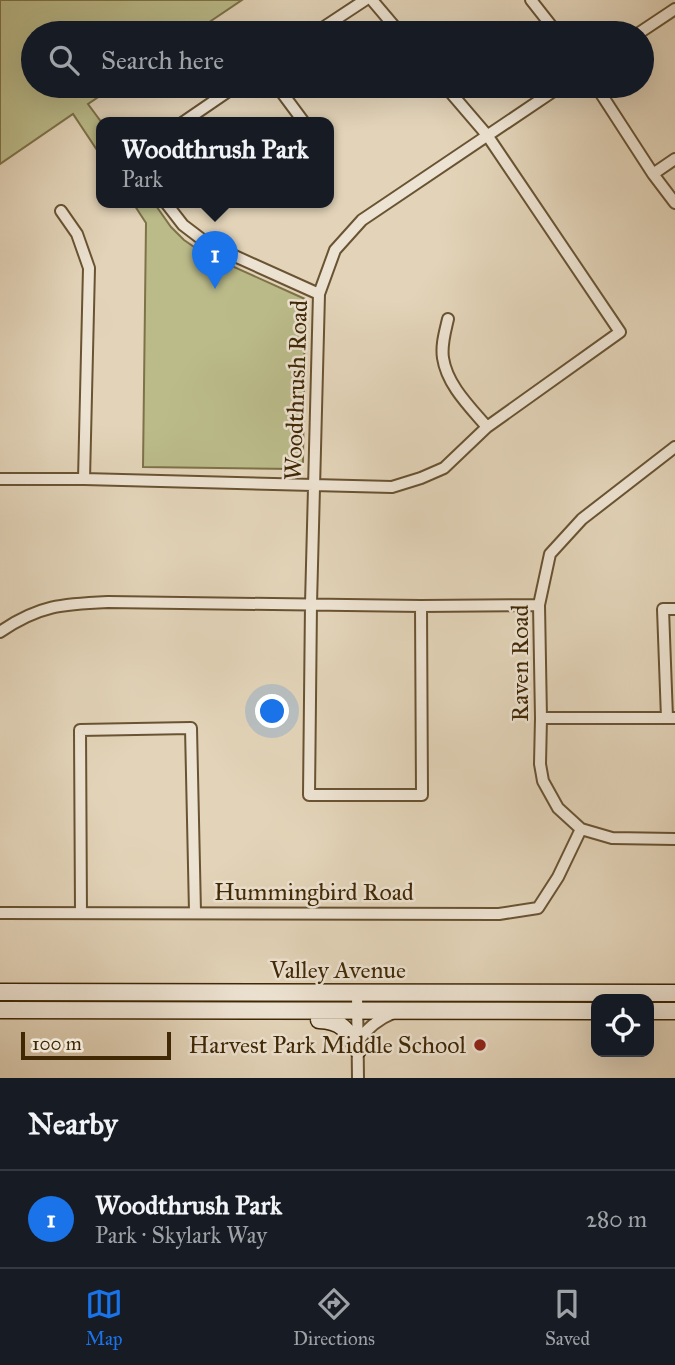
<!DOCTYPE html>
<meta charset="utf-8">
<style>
:root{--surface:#171b24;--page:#20242c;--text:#f1f3f6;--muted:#9ea1a6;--line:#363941;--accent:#1a73e8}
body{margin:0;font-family:"IM FELL Great Primer",serif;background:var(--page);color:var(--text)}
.controls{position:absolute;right:21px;bottom:21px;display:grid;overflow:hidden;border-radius:14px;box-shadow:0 7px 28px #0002}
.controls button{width:63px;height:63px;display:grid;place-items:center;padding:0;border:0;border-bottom:2px solid var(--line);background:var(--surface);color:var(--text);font:35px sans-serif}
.scale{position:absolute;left:21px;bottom:18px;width:150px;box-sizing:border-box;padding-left:7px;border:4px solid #402805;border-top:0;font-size:19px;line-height:24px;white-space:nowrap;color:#402805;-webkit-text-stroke:5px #ede3d2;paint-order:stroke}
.you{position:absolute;left:273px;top:712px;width:24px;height:24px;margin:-18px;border:5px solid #fff;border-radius:50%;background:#1a73e8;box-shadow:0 0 0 10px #1a73e833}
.badge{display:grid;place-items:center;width:46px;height:46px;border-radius:50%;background:var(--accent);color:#fff;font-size:23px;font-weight:700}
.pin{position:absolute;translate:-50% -58px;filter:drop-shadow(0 2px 4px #0008)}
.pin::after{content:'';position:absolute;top:37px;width:24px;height:21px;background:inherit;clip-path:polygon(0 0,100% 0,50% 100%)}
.popup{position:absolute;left:96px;top:117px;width:238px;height:91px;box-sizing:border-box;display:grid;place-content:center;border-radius:14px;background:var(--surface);filter:drop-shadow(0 2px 5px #0005);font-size:23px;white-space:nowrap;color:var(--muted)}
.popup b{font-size:26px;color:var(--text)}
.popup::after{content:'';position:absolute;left:50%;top:100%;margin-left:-14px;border:14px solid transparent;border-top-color:var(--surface)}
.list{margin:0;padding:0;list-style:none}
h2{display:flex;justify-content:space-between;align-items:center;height:91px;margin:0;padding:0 28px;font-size:30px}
h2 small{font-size:23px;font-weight:400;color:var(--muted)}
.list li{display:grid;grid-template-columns:46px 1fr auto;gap:21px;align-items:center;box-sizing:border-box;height:98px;padding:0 28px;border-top:2px solid var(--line)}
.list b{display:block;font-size:26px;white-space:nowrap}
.list p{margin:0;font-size:23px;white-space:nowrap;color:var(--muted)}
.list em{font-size:23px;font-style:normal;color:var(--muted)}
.icon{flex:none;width:38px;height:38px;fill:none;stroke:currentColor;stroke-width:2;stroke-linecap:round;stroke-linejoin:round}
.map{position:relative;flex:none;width:675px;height:1078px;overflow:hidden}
.search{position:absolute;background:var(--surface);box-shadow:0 7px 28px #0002;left:21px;right:21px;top:21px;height:77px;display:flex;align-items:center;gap:18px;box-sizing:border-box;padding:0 24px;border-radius:38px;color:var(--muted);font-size:26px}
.sheet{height:189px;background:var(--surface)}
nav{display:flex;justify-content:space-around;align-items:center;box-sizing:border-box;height:98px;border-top:2px solid var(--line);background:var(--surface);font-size:19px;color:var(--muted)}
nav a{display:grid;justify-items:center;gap:4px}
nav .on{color:var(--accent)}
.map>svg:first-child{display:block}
.green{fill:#bbbb8a;stroke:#7e7248;stroke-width:2}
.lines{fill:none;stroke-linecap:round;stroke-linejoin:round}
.street-casing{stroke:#695332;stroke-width:14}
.secondary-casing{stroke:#402805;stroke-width:19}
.street{stroke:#ede3d2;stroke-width:10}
.secondary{stroke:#ede3d2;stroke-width:16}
.poi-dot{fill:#8f2418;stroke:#ede3d2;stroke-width:2.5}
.labels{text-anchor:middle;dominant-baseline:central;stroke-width:5;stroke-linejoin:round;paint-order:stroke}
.street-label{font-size:24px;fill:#402805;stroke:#ede3d2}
.poi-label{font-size:24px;fill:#402805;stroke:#ede3d2;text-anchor:end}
</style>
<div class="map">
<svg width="675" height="1078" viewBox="0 0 675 1078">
<rect width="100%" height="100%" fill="#e3d4b9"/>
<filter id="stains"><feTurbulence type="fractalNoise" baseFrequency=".00286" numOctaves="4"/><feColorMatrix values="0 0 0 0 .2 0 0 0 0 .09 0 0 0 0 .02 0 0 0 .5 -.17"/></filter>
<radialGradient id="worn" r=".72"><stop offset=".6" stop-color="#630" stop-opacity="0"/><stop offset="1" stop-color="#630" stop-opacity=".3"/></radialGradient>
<path class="green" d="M0,0H242L193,33H33V86H115L88,104L102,123L101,156L73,114L0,164Z
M133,203H154L171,227L184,240L203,253L305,299L303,462L294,469L143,467L146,223Z"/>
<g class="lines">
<g class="street-casing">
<path id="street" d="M372,0L400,33
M531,0L557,33
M315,33L365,0
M639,33L675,9
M277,86L303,121
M596,86L653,174L675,203
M182,123L236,86
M653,174L675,159
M166,203L183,225L208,244L319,294
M61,211L77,234L89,268L84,479
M448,319C445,332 441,345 443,358C447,385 470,407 487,427
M675,447L582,519L550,554L539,605L541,718L540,764L543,781L558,808L581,829L612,838L675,839
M0,479H84L392,487L421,478L444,468L487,427L620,332L487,135L445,86
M421,606L422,795H309L311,604L319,294L335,250L362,220L561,86
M0,632C39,605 63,604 108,602L421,606L539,605
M541,718H675
M667,718L663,609H675
M0,913L499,914L538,908L558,877L581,829
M81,913L80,730L191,728L195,912
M357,993L358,1078
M358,1041C368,1027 378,1019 393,1013"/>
</g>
<g class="secondary-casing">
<path id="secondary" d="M0,992L675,993
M0,1010L596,1011
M649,1011H675
M319,1020C342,1021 348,1030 358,1050"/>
</g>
<use href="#street" class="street"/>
<use href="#secondary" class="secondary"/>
</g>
<circle class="poi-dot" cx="480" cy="1045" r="7"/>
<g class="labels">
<g class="street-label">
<text transform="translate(296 390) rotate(-88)">Woodthrush Road</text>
<text transform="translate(520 663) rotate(-90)">Raven Road</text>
<text x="314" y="892">Hummingbird Road</text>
<text x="338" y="970">Valley Avenue</text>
</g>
<g class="poi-label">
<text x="466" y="1045">Harvest Park Middle School</text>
</g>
</g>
<rect width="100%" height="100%" filter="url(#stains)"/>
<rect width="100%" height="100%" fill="url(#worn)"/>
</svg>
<div class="controls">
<button><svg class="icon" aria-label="locate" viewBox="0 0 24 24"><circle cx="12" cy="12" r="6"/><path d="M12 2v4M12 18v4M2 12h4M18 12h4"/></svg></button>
</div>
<div class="scale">100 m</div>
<div class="you"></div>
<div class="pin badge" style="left:215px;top:289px">1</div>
<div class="popup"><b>Woodthrush Park</b>Park</div>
<div class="search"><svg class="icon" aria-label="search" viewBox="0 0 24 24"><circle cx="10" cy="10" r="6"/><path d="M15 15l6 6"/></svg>Search here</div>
</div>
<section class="sheet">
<h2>Nearby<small></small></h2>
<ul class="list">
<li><span class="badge">1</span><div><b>Woodthrush Park</b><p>Park · Skylark Way</p></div><em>280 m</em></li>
</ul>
</section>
<nav>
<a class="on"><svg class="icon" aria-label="map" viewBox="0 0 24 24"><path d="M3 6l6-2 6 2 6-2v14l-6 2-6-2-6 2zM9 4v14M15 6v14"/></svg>Map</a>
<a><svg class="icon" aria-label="directions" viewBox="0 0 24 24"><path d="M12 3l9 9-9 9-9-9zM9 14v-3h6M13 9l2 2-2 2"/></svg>Directions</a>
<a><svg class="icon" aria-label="saved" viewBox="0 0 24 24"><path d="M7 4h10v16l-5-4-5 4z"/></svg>Saved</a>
</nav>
